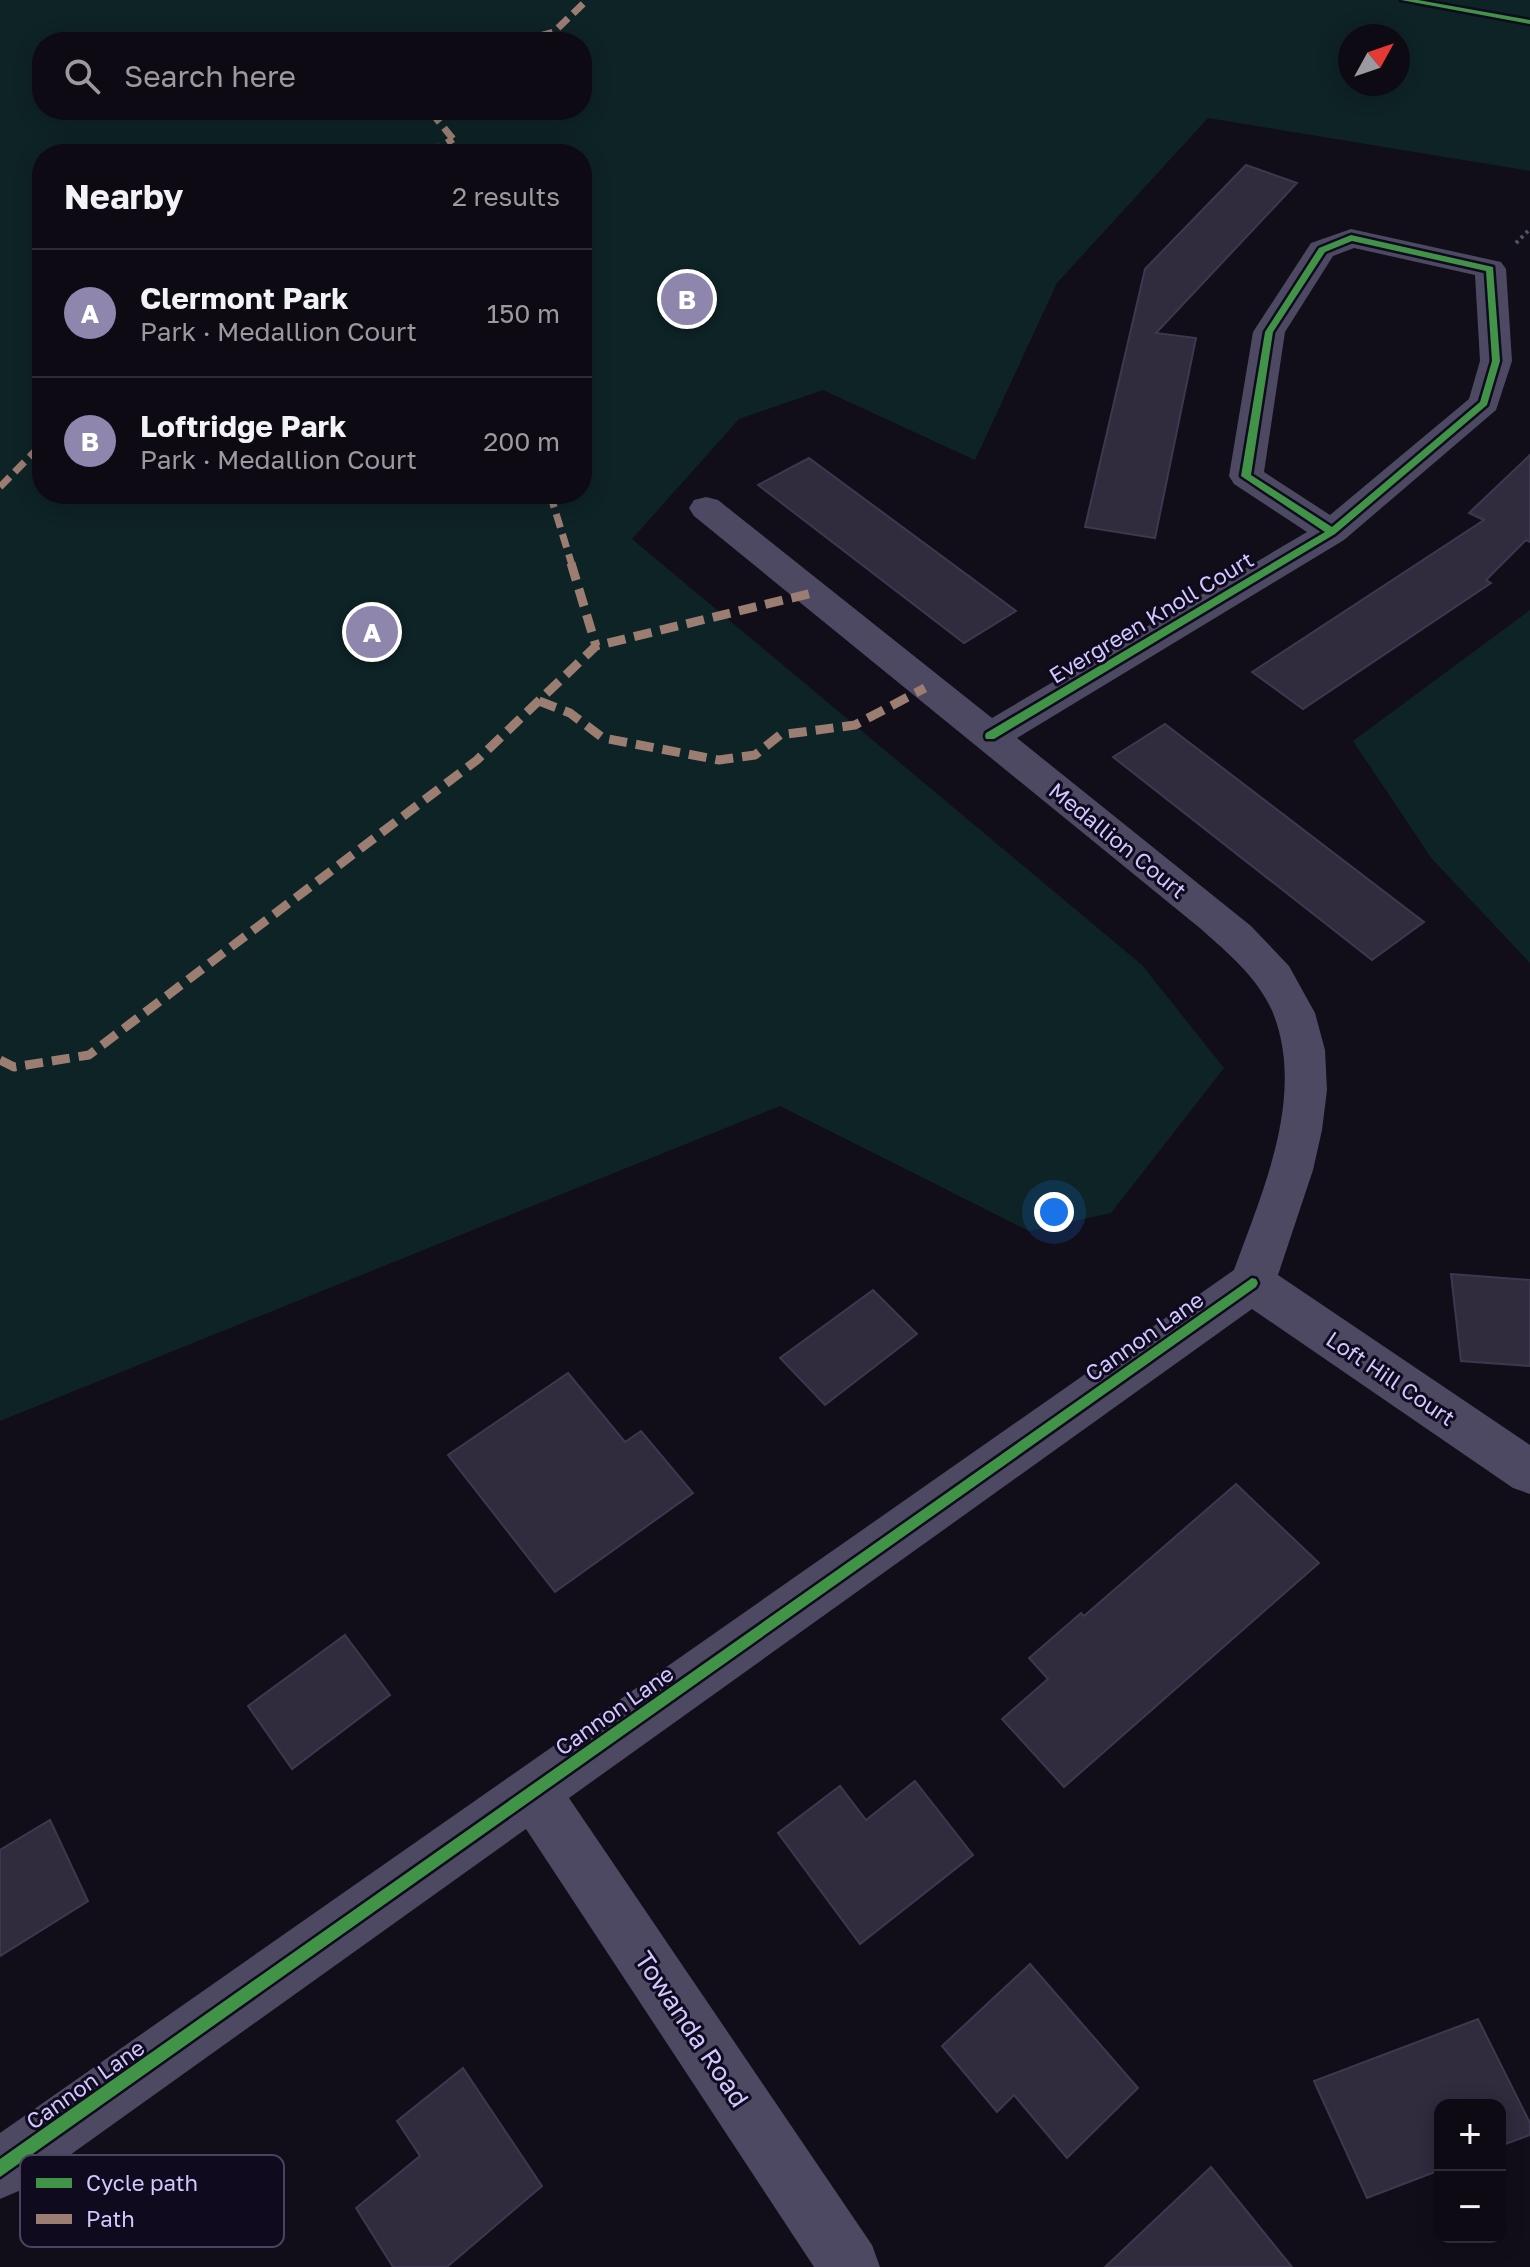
<!DOCTYPE html>
<meta charset="utf-8">
<style>
:root{--surface:#0d0a13;--page:#1b1821;--text:#f1f3f6;--muted:#9a9aa0;--line:#2d2b33;--accent:#8f86ae}
body{margin:0;font-family:"Golos Text",sans-serif;background:var(--page);color:var(--text)}
.controls{position:absolute;right:24px;bottom:24px;display:grid;overflow:hidden;border-radius:16px;box-shadow:0 4px 20px #0003}
.controls button{width:72px;height:72px;display:grid;place-items:center;padding:0;border:0;border-bottom:2px solid var(--line);background:var(--surface);color:var(--text);font:40px sans-serif}
.compass{position:absolute;left:1338px;top:24px;width:72px;height:72px;border-radius:50%;background:var(--surface);box-shadow:0 4px 20px #0003;rotate:50deg}
.you{position:absolute;left:1054px;top:1212px;width:28px;height:28px;margin:-20px;border:6px solid #fff;border-radius:50%;background:#1a73e8;box-shadow:0 0 0 12px #1a73e833}
.badge{display:grid;place-items:center;width:52px;height:52px;border-radius:50%;background:var(--accent);color:#fff;font-size:26px;font-weight:700}
.pin{position:absolute;translate:-50% -50%;border:4px solid #fff;box-shadow:0 2px 8px #0006}
.list{margin:0;padding:0;list-style:none}
h2{display:flex;justify-content:space-between;align-items:center;height:104px;margin:0;padding:0 32px;font-size:34px}
h2 small{font-size:26px;font-weight:400;color:var(--muted)}
.list li{display:grid;grid-template-columns:52px 1fr auto;gap:24px;align-items:center;box-sizing:border-box;height:128px;padding:0 32px;border-top:2px solid var(--line)}
.list b{display:block;font-size:30px;white-space:nowrap}
.list p{margin:0;font-size:26px;white-space:nowrap;color:var(--muted)}
.list em{font-size:26px;font-style:normal;color:var(--muted)}
.icon{flex:none;width:44px;height:44px;fill:none;stroke:currentColor;stroke-width:2;stroke-linecap:round;stroke-linejoin:round}
.map{position:relative;flex:none;width:1530px;height:2267px;overflow:hidden}
.search{position:absolute;background:var(--surface);box-shadow:0 4px 20px #0003;left:32px;top:32px;width:560px;height:88px;display:flex;align-items:center;gap:20px;box-sizing:border-box;padding:0 28px;border-radius:32px;color:var(--muted);font-size:30px}
.panel{position:absolute;background:var(--surface);box-shadow:0 4px 20px #0003;left:32px;top:144px;width:560px;height:360px;border-radius:32px}
.map>svg:first-child{display:block}
.green{fill:#0e2326;fill-rule:evenodd}
.building{fill:#302b3d;stroke:#3e384f;stroke-width:2}
.lines{fill:none;stroke-linecap:round;stroke-linejoin:round}
.path{stroke:#495768;stroke-width:4;stroke-dasharray:3 4;stroke-linecap:butt}
.street{fill:#4d4962;fill-rule:evenodd}
.quiet-far1{stroke:#9b7d72;stroke-width:7;stroke-dasharray:14 7;stroke-linecap:butt}
.quiet{stroke:#9b7d72;stroke-width:9;stroke-dasharray:18 9;stroke-linecap:butt}
.cycleway-casing{stroke:#0f0a1d;stroke-width:5}
.cycleway{fill:#419447;fill-rule:evenodd}
.labels{text-anchor:middle;dominant-baseline:central;stroke-width:6;stroke-linejoin:round;paint-order:stroke}
.street-label{font-size:22px;fill:#d3c7ff;stroke:#0f0a1d}
.near-street-label{font-size:26px;fill:#d3c7ff;stroke:#0f0a1d}
.key{fill:#0f0a1d;stroke:#4a4361;stroke-width:2}
.key-label{font-size:22px;fill:#d3c7ff}
</style>
<div class="map">
<svg width="1530" height="2267" viewBox="0 0 1530 2267">
<rect width="100%" height="100%" fill="#110e19"/>
<path class="green" d="M0,0H1530V171L1208,118L1057,283L975,460L823,390L739,419L632,539L1142,965L1224,1068L1111,1213L1029,1231L780,1106L0,1421ZM1398,36V84H1350V36ZM42,42H582V110H42ZM42,154H582V494H42Z
M1530,610V963L1432,859L1353,741Z"/>
<path class="building" d="M1246,165L1297,183L1156,333L1196,338L1155,538L1085,527L1145,269Z
M1530,455V542L1526,540L1486,580L1491,583L1303,709L1252,672L1484,520L1469,513Z
M809,458L1016,611L964,643L758,485Z
M1165,724L1424,922L1372,960L1113,757Z
M1451,1274L1530,1280V1366L1461,1361Z
M873,1290L917,1334L825,1405L780,1358Z
M568,1373L625,1442L641,1431L693,1493L555,1592L448,1455Z
M1236,1484L1319,1563L1064,1787L1002,1719L1048,1679L1029,1658L1081,1613L1084,1616Z
M345,1635L390,1695L292,1769L248,1706Z
M915,1781L973,1855L860,1944L778,1833L840,1786L866,1820Z
M50,1820L88,1901L0,1956V1850Z
M1030,1964L1138,2088L1067,2158L1014,2095L997,2112L942,2046Z
M1478,2019L1530,2123V2135L1500,2146V2105H1440V2170L1367,2198L1314,2081Z
M463,2068L542,2186L447,2267H393L356,2208L420,2156L397,2121Z
M1211,2167L1292,2267H1105Z"/>
<g class="lines">
<path class="path" d="M1516,243L1530,229"/>
<path class="street" d="M1351,229L1501,262L1506,269L1512,361L1496,410L1344,540L1017,738L1251,926L1289,966L1315,1013L1325,1050L1327,1090L1322,1130L1313,1170L1278,1275L1530,1445V1494L1513,1488L1252,1309L569,1798L872,2245L880,2267H814L526,1829L21,2190L0,2199V2133L1234,1270C1262,1193 1306,1096 1273,1013C1259,979 1228,953 1201,929L694,516L689,508L694,500L706,497L718,500L992,718L1307,532L1234,484L1229,476L1253,332L1311,243ZM1354,248L1475,275L1480,361L1469,399L1330,515L1264,472L1285,332L1333,256Z"/>
<path class="quiet-far1" d="M519,42L554,32L587,0
M438,110L436,118L453,139L455,154
M429,154L453,139
M0,487L42,444
M550,494L572,565"/>
<path class="quiet" d="M571,563L596,646
M539,701L570,713L603,738L719,760L755,755L780,735L855,725L925,688
M0,1060L14,1067L89,1055L477,760L596,646L812,593"/>
<g class="cycleway-casing">
<path id="cycleway" d="M1401,0H1418L1530,20V24Z
M1351,235L1493,267L1500,361L1487,405L1335,534L994,739H986L985,736L986,733L1325,532L1241,476L1265,332L1319,248ZM1352,241L1486,271L1492,361L1480,402L1332,527L1251,475L1273,332L1325,252Z
M1252,1278L1256,1279L1258,1283L1256,1287L0,2177V2159Z"/>
</g>
<use href="#cycleway" class="cycleway"/>
</g>
<g class="labels">
<g class="street-label">
<text transform="translate(1151 617) rotate(-31)">Evergreen Knoll Court</text>
<text transform="translate(1118 840) rotate(39)">Medallion Court</text>
<text transform="translate(1144 1336) rotate(-35)">Cannon Lane</text>
<text transform="translate(1391 1378) rotate(34)">Loft Hill Court</text>
<text transform="translate(614 1710) rotate(-35)">Cannon Lane</text>
<text transform="translate(85 2084) rotate(-35)">Cannon Lane</text>
</g>
<g class="near-street-label">
<text transform="translate(692 2029) rotate(56)">Towanda Road</text>
</g>
</g>
<rect x="20" y="2155" width="264" height="92" rx="12" class="key"/>
<rect x="36" y="2178" width="36" height="10" fill="#419447"/>
<rect x="36" y="2214" width="36" height="10" fill="#9b7d72"/>
<g class="key-label">
<text x="86" y="2191">Cycle path</text>
<text x="86" y="2227">Path</text>
</g>
</svg>
<div class="controls">
<button>+</button>
<button>−</button>
</div>
<svg class="compass" viewBox="-18 -18 36 36"><path d="M0-13l5 13h-10z" fill="#e53935"/><path d="M0 13l5-13h-10z" fill="#9a9aa0"/></svg>
<div class="you"></div>
<div class="pin badge" style="left:372px;top:632px">A</div>
<div class="pin badge" style="left:687px;top:299px">B</div>
<div class="search"><svg class="icon" aria-label="search" viewBox="0 0 24 24"><circle cx="10" cy="10" r="6"/><path d="M15 15l6 6"/></svg>Search here</div>
<section class="panel">
<h2>Nearby<small>2 results</small></h2>
<ul class="list">
<li><span class="badge">A</span><div><b>Clermont Park</b><p>Park · Medallion Court</p></div><em>150 m</em></li>
<li><span class="badge">B</span><div><b>Loftridge Park</b><p>Park · Medallion Court</p></div><em>200 m</em></li>
</ul>
</section>
</div>
